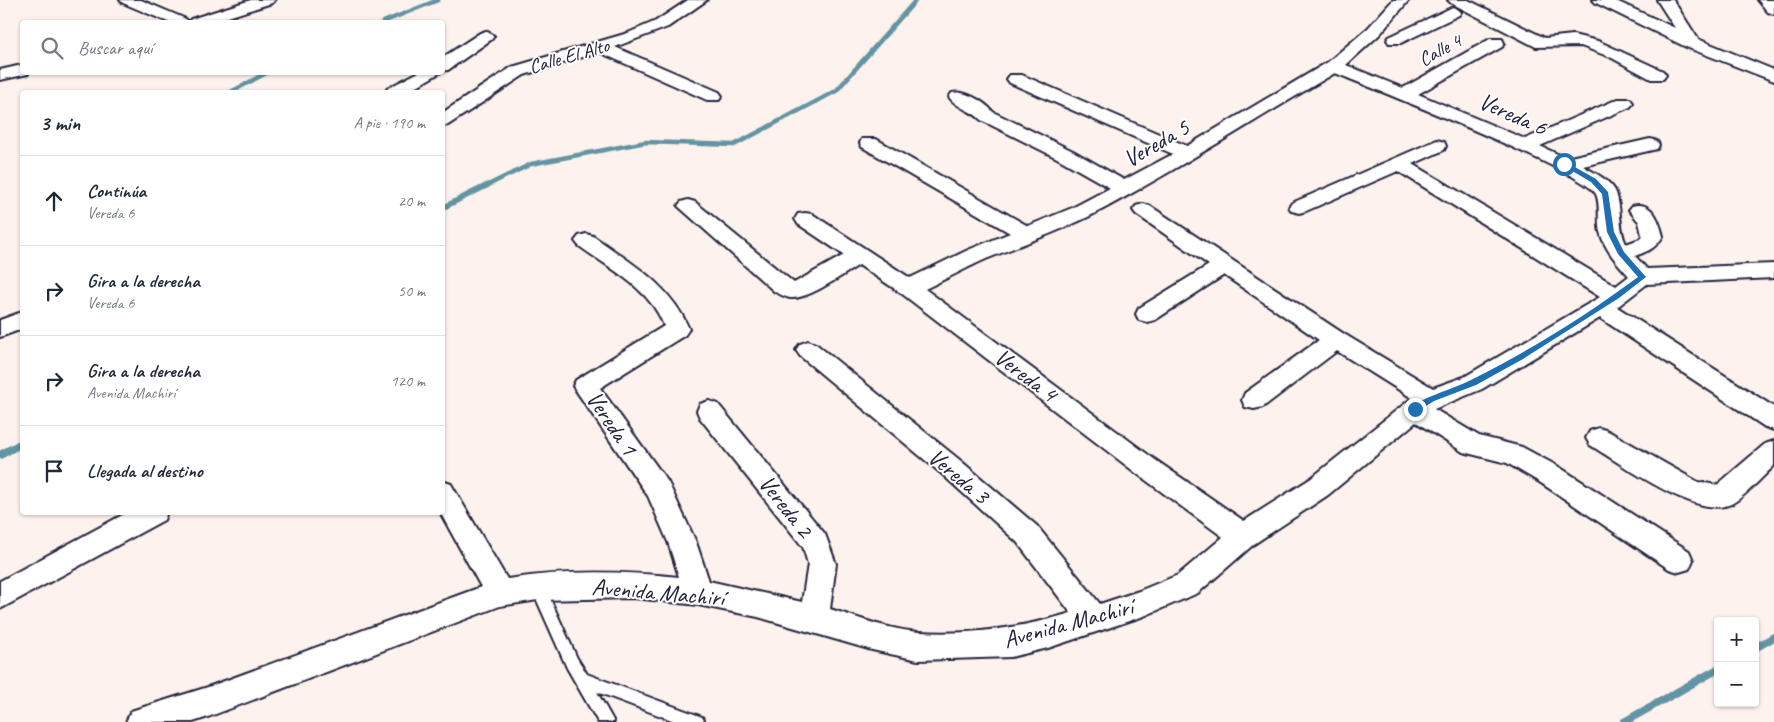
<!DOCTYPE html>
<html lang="es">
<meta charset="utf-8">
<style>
:root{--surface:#fff;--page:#f2f2f3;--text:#1f2937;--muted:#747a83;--line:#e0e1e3}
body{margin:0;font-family:Caveat,sans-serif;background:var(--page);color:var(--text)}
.controls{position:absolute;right:15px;bottom:15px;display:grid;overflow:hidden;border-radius:5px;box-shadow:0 1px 4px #0004}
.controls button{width:45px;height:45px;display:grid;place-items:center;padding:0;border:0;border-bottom:1px solid var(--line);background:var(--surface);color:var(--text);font:25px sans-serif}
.stop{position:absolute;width:15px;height:15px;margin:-11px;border:4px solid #1f6fb2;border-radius:50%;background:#fff}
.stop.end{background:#1f6fb2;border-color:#fff;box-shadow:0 1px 5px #0008}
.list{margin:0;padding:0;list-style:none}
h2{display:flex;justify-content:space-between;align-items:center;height:65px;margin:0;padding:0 20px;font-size:21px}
h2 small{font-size:16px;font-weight:400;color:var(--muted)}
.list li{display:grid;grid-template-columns:32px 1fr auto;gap:15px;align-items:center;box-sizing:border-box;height:90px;padding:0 20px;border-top:1px solid var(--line)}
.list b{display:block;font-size:19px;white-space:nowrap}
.list p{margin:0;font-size:16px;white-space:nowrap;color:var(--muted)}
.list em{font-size:16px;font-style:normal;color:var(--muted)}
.icon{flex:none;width:28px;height:28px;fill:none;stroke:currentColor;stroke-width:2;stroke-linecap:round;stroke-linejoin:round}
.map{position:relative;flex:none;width:1774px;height:722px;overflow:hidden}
.search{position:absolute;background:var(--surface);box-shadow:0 1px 4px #0004;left:20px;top:20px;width:425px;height:55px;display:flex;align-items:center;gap:12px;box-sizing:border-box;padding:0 18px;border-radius:5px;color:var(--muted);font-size:19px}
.panel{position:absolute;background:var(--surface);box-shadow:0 1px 4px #0004;left:20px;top:90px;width:425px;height:425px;border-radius:5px}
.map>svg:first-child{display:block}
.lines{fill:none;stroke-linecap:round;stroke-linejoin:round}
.stream-far2{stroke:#6394a3;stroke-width:4.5}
.stream-far1{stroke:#6394a3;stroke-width:5.5}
.stream{stroke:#6394a3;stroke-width:8}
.lane-casing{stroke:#22223b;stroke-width:4}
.street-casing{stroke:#22223b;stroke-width:4}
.lane{fill:#fff;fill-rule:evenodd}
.street{fill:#fff;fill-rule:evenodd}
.route{fill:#1f6fb2}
.labels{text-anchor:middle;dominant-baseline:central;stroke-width:4;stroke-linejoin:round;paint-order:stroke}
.far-street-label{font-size:20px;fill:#22223b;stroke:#fff}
.street-label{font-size:24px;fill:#22223b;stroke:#fff}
</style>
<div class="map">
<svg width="1774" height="722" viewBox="0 0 1774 722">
<rect width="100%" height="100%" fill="#fdf2ed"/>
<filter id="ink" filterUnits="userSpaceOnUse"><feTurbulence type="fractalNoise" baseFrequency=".02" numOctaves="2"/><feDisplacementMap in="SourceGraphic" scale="10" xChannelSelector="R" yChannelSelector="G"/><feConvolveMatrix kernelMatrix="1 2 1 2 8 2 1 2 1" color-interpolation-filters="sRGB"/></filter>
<g filter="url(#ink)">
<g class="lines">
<path class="stream-far2" d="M383,22L438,0
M231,92L268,72
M486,186L531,164L646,142L734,145L836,91L916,0"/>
<path class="stream-far1" d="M442,208L488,185"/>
<path class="stream" d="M0,455L22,443
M1755,648L1774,637
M1624,722L1718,669"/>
<g class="lane-casing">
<path id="lane" d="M538,581L543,583L577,658L587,674L697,715L702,717L705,722H677L597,692L614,722H598L567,668L531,587L533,583Z"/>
</g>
<g class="street-casing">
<path id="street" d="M120,0H141L186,19L188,22H168L123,3Z
M251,0H275L272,3L212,22H189L191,19Z
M688,0H707L668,27L615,47L719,92L722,96L719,100H707L599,52L524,75L448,125L442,126V113L512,67L628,33L656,21Z
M1393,0H1409L1380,34L1346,65L1403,88L1490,39H1502L1504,43L1502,47L1418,94L1525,139L1618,99H1630L1633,103L1630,107L1540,146L1566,158L1650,139L1657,141L1659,145L1657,149L1583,166C1593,172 1612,181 1616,193C1622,210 1618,227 1626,244L1640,239L1642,235L1639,222L1629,210L1632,206C1652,200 1659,220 1663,236C1655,249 1648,251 1635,256L1647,269L1774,264V278L1647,284L1617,307L1774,407V430L1765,427L1600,318L1482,389L1434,409L1479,436L1522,447L1559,467L1689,551L1693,560L1689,569L1679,572L1669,569L1541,483L1507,463L1463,452L1416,422L1328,495L1254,544L1198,593L1144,616L1048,648L1011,657L918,660L872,650L758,617L698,605L634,598L538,600L500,606L208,717L193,722H126L131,711L208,687L481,587L440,512H442V481L451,484L507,579C564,570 622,571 679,577L668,542L648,496L573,386L576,380L664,326C651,289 609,268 579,246L575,241L579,236L586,234L593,236C631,263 671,285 689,329L685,335L600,388L668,482L696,542L709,581L802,602L808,564L803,547L700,418L697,411L700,404L709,401L718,404L825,534L836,564L830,609C859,618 890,630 919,632C971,635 1022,628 1071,613L1017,542L943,475L800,356L796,350L800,344L808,341L816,344L961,461L1037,526L1100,604L1139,591L1178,575L1223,537L1136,473L901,293L859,265C844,274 808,300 790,298C785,297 780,294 775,292L678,206L681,202L688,200L695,202L794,283L844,255L798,224L795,219L798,214L805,213L812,214L910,278L968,250L1010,233L862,147L860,143L862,139H876L1028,226L1072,208L1110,188L1059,159L981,120C972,110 956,108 949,97L952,93C965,90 985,102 993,112L1073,151L1124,180L1173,154L1010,83L1007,79L1010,75H1022L1187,146L1328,62L1368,28ZM1335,73C1372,88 1584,171 1596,194C1601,205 1597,221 1600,232C1605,250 1617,263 1629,276L1616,286L1413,164L1444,150L1446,146L1444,142L1437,140L1292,203L1289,207L1292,211L1299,213L1306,211L1398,171L1600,297L1464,377L1433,388L1344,334L1150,206L1143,204L1136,206L1133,210L1136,214L1209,265L1139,308L1136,314L1139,320L1147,322L1155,320L1224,275L1319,340L1245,393L1242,400L1245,407L1254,409L1263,407L1337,351L1412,398L1310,479L1244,521L1154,459L925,289C946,279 966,268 986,259C1020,245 1055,233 1088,217C1173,173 1252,121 1335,73Z
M1448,0H1468L1545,38L1573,35L1598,41L1663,71L1666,75L1663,79H1651L1610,57L1581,46L1536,47L1451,3Z
M1593,0H1614L1675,28L1657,0H1673L1698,39L1774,70V81L1686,47L1596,3Z
M1758,0H1774V14L1768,12Z
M1453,7L1461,12L1459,15L1401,43H1389L1387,40L1389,37Z
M486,31L494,36L492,39L448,70L442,71V58L480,33Z
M22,65V72L28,74L0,80V70Z
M419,72H441L407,92H385L388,88Z
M22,312V329L0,337V320Z
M1599,428L1608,431L1698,482L1717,485L1765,444L1774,441V466C1762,477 1744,498 1731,504C1698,520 1620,463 1590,445L1586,438L1590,431Z
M128,512H167L164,520L0,609V581Z"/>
</g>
<use href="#lane" class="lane"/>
<use href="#street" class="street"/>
</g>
</g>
<path class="route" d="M1562,162H1566L1596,179L1608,192L1614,232L1624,252L1646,277L1619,298L1523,359L1476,385L1434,401L1418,411H1412V406C1431,394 1451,390 1471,380C1529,351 1587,315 1638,277L1618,254L1607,232L1602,194L1591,182L1562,165Z"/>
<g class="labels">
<g class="far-street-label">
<text transform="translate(1440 50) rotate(-29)">Calle 4</text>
<text transform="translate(569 56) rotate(-16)">Calle El Alto</text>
</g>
<g class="street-label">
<text transform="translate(1513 114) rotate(24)">Vereda 6</text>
<text transform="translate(1156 143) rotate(-30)">Vereda 5</text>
<text transform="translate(1026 375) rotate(37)">Vereda 4</text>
<text transform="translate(612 423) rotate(56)">Vereda 1</text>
<text transform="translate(959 476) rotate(40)">Vereda 3</text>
<text transform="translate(786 506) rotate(52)">Vereda 2</text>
<text transform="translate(658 592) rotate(5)">Avenida Machirí</text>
<text transform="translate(1068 623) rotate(-15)">Avenida Machirí</text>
</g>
</g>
</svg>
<div class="controls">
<button>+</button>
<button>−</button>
</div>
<div class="stop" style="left:1564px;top:164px"></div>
<div class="stop end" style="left:1415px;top:409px"></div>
<div class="search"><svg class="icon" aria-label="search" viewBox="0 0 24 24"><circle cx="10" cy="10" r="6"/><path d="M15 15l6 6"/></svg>Buscar aquí</div>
<section class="panel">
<h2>3 min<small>A pie · 190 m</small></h2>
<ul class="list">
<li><svg class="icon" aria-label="ahead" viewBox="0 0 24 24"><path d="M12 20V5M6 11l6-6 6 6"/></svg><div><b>Continúa</b><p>Vereda 6</p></div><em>20 m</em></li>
<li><svg class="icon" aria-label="right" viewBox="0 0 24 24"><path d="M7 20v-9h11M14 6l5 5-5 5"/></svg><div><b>Gira a la derecha</b><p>Vereda 6</p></div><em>50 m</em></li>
<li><svg class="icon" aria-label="right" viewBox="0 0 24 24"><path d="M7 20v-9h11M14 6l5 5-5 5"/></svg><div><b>Gira a la derecha</b><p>Avenida Machirí</p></div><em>120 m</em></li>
<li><svg class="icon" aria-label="arrive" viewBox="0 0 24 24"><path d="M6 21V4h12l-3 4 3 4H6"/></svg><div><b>Llegada al destino</b></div></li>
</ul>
</section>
</div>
